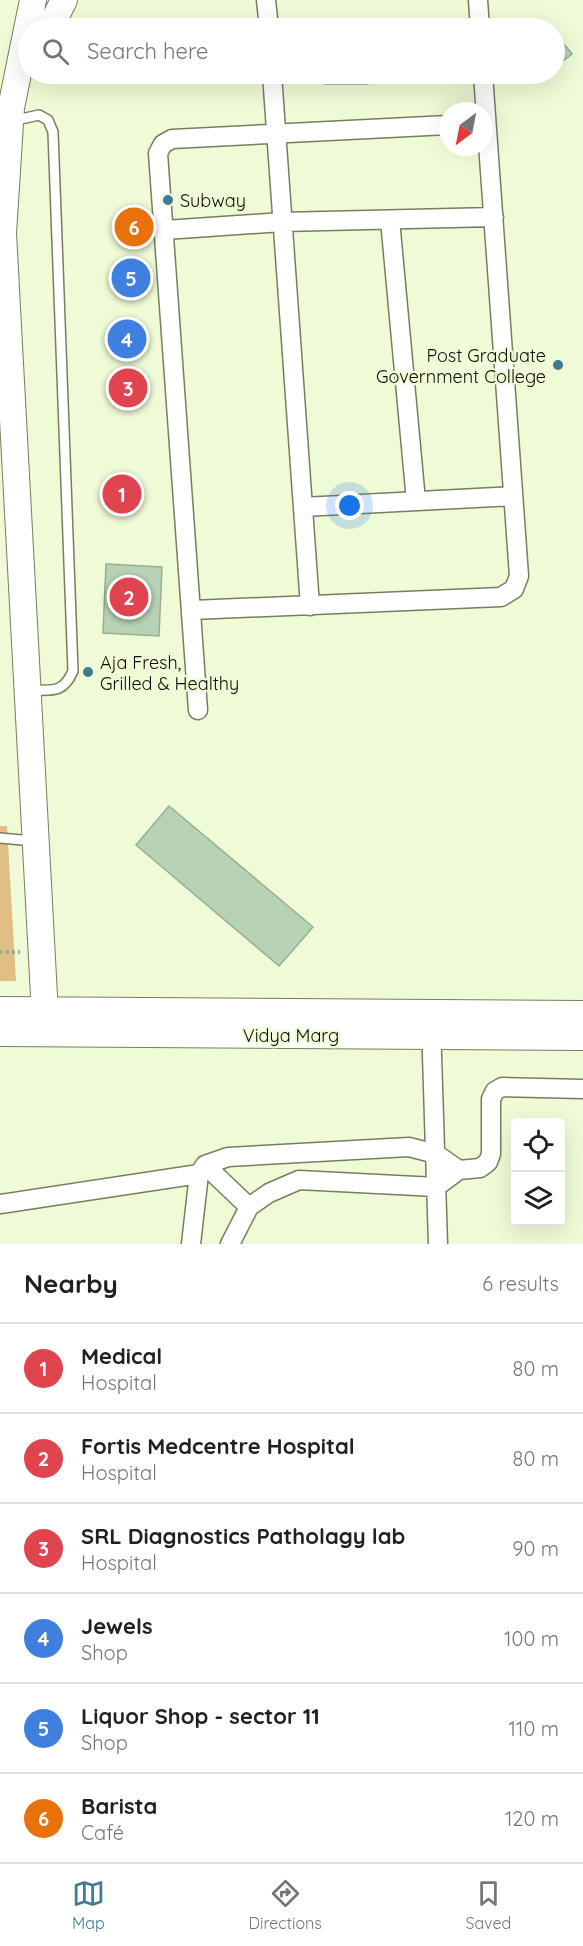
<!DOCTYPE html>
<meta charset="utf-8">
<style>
:root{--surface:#fff;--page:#f6f6f6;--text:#202124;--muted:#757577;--line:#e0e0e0;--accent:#3f7b92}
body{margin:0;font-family:Quicksand,sans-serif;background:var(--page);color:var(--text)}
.controls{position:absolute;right:18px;bottom:18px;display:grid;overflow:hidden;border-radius:6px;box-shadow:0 6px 24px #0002}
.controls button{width:54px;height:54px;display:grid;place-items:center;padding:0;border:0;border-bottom:2px solid var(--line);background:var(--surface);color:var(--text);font:30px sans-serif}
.compass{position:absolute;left:439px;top:102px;width:54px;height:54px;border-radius:50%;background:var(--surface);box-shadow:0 6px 24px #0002;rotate:212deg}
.you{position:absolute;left:350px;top:506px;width:21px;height:21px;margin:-15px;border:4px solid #fff;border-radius:50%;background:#1a73e8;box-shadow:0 0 0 9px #1a73e833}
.badge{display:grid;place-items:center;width:39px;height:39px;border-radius:50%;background:var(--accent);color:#fff;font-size:20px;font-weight:700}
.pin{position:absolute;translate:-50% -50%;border:3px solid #fff;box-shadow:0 2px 6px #0006}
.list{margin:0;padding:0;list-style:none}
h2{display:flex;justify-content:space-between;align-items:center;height:78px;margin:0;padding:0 24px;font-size:26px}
h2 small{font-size:20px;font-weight:400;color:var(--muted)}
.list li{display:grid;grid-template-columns:39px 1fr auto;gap:18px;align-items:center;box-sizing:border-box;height:90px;padding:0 24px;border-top:2px solid var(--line)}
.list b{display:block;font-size:22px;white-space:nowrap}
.list p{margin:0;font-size:20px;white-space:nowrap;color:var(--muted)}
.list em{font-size:20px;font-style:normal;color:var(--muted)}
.icon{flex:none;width:33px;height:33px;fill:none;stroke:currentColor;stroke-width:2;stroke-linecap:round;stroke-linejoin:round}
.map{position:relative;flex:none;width:583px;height:1244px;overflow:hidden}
.search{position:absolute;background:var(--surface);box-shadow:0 6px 24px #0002;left:18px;right:18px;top:18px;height:66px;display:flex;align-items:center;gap:15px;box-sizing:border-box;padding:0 21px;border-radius:33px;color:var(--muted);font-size:22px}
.sheet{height:618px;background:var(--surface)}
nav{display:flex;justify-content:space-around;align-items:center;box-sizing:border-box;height:84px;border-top:2px solid var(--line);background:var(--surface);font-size:16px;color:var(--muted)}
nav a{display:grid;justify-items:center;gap:3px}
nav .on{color:var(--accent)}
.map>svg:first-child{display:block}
.green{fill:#e0be85}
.building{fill:#b8d2b5;stroke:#96af93;stroke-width:1.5}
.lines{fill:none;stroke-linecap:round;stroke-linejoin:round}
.lane-casing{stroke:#757f5e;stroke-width:12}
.street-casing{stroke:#757f5e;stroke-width:21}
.secondary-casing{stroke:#757f5e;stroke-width:28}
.path{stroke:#a3ad90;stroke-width:4;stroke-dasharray:3 3;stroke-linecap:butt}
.lane{stroke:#fff;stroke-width:9}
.street{stroke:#fff;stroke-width:18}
.secondary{stroke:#fff;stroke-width:26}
.poi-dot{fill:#3f7b92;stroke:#effbd6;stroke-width:2}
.labels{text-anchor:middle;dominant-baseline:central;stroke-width:4.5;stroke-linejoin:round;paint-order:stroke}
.poi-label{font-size:18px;fill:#0a0e03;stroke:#effbd6;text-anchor:start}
.street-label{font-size:18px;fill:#0a0e03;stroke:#effbd6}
</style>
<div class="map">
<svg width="583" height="1244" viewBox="0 0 583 1244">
<rect width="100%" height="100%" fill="#effbd6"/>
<path class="green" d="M0,826H7L16,981H0Z"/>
<path class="building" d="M554,32L572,54L554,68Z
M324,74H368V84H325Z
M106,564L162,567L159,636L103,633Z
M169,806L313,927L279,966L136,845Z"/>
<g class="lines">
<g class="lane-casing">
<path id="lane" d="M12,121L39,115L48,120L53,132L73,671C63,694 52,690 30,690
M0,838L33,841"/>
</g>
<g class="street-casing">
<path id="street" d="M266,0L269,28
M478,0L480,28
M272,74L310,606
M390,220L416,501
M165,230L282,222L494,217
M303,507L513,496
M192,610L501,597L514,589L519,576L483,74
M198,710L158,153L163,144L172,139L448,125
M431,1024L438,1244
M205,1165L249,1207
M0,1204L199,1174
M191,1244L199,1174L205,1165L228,1157L409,1147L436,1154L459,1170
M230,1244L249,1207L269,1193L299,1180L436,1187L459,1170L480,1168L488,1162L491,1154V1099L495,1091L502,1087L583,1089"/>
</g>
<g class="secondary-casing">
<path id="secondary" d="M33,0L11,108L3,233L46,1033
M50,28L64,0
M0,1010L583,1014
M0,1033L583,1037"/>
</g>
<path class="path" d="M0,952H20"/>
<use href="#lane" class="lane"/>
<use href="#street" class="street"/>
<use href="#secondary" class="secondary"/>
</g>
<g class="poi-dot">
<circle cx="168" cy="200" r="6"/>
<circle cx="558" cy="365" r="6"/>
<circle cx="88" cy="672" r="6"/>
</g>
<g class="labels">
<g class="poi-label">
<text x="180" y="200">Subway</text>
<text x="546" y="355" text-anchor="end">Post Graduate<tspan x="546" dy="21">Government College</tspan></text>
<text x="100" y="662">Aja Fresh,<tspan x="100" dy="21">Grilled &amp; Healthy</tspan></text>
</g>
<g class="street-label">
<text x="291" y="1035">Vidya Marg</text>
</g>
</g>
</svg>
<div class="controls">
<button><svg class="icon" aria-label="locate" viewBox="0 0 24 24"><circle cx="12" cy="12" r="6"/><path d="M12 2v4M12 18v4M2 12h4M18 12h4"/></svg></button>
<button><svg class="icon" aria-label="layers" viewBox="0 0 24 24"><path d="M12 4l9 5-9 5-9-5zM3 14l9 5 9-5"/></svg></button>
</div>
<svg class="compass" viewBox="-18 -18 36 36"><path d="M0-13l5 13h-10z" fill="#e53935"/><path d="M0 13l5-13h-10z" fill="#757577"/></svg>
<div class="you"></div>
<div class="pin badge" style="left:122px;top:494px;background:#e0444e">1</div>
<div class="pin badge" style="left:129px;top:597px;background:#e0444e">2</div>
<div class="pin badge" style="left:128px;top:388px;background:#e0444e">3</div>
<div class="pin badge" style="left:127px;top:339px;background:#3f7fe0">4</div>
<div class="pin badge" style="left:131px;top:278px;background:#3f7fe0">5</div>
<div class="pin badge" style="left:134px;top:227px;background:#e8710a">6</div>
<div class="search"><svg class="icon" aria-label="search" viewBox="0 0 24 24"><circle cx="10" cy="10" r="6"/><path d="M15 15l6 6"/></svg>Search here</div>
</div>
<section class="sheet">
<h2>Nearby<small>6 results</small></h2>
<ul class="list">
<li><span class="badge" style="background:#e0444e">1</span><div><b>Medical</b><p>Hospital</p></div><em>80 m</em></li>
<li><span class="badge" style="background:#e0444e">2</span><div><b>Fortis Medcentre Hospital</b><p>Hospital</p></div><em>80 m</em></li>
<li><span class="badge" style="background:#e0444e">3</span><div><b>SRL Diagnostics Patholagy lab</b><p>Hospital</p></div><em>90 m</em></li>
<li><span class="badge" style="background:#3f7fe0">4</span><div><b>Jewels</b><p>Shop</p></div><em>100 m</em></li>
<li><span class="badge" style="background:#3f7fe0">5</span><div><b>Liquor Shop - sector 11</b><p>Shop</p></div><em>110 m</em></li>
<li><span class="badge" style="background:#e8710a">6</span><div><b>Barista</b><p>Café</p></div><em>120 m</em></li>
</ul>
</section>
<nav>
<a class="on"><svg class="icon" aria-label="map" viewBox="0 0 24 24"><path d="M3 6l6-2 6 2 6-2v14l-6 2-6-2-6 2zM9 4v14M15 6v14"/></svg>Map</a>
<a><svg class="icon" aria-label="directions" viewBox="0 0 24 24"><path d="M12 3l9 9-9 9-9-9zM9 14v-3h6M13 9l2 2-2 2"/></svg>Directions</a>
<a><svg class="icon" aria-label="saved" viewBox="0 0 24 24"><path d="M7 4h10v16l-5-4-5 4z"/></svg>Saved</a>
</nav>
